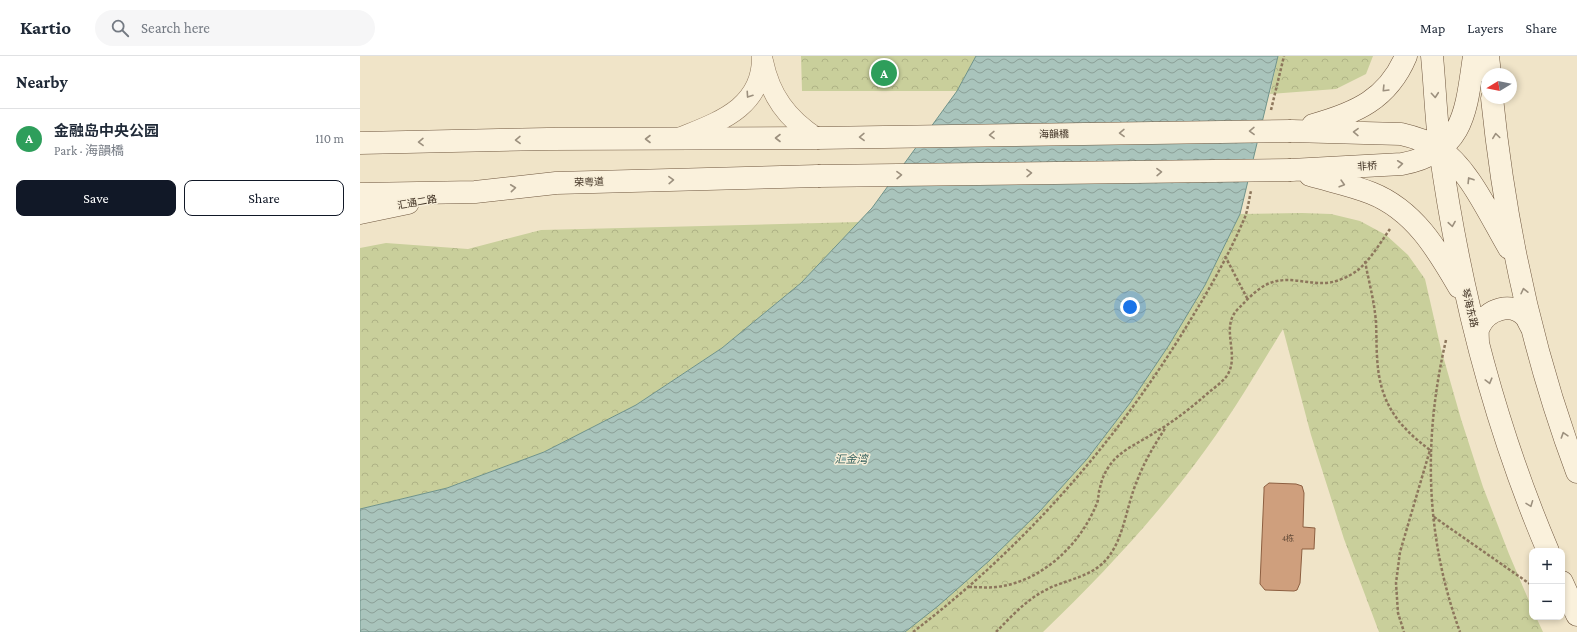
<!DOCTYPE html>
<meta charset="utf-8">
<style>
:root{--surface:#fff;--page:#f6f6f7;--text:#1f2937;--muted:#747a83;--line:#e0e1e3;--accent:#111827}
body{margin:0;font-family:"Crimson Pro","Noto Sans SC",serif;background:var(--page);color:var(--text)}
.controls{position:absolute;right:12px;bottom:12px;display:grid;overflow:hidden;border-radius:8px;box-shadow:0 2px 6px #0003}
.controls button{width:36px;height:36px;display:grid;place-items:center;padding:0;border:0;border-bottom:1px solid var(--line);background:var(--surface);color:var(--text);font:20px sans-serif}
.compass{position:absolute;left:1121px;top:12px;width:36px;height:36px;border-radius:50%;background:var(--surface);box-shadow:0 2px 6px #0003;rotate:260deg}
.you{position:absolute;left:770px;top:251px;width:14px;height:14px;margin:-10px;border:3px solid #fff;border-radius:50%;background:#1a73e8;box-shadow:0 0 0 6px #1a73e833}
.badge{display:grid;place-items:center;width:26px;height:26px;border-radius:50%;background:var(--accent);color:#fff;font-size:13px;font-weight:700}
.pin{position:absolute;translate:-50% -50%;border:2px solid #fff;box-shadow:0 1px 4px #0006}
.list{margin:0;padding:0;list-style:none}
h2{display:flex;justify-content:space-between;align-items:center;height:52px;margin:0;padding:0 16px;font-size:17px}
h2 small{font-size:13px;font-weight:400;color:var(--muted)}
.list li{display:grid;grid-template-columns:26px 1fr auto;gap:12px;align-items:center;box-sizing:border-box;height:60px;padding:0 16px;border-top:1px solid var(--line)}
.list b{display:block;font-size:15px;white-space:nowrap}
.list p{margin:0;font-size:13px;white-space:nowrap;color:var(--muted)}
.list em{font-size:13px;font-style:normal;color:var(--muted)}
.actions{display:flex;gap:8px;padding:12px 16px}
.actions a{flex:1;padding:9px 0;border:1px solid var(--accent);border-radius:8px;text-align:center;font-size:14px;color:var(--accent)}
.actions .main{background:var(--accent);color:#fff}
.icon{flex:none;width:22px;height:22px;fill:none;stroke:currentColor;stroke-width:2;stroke-linecap:round;stroke-linejoin:round}
.map{position:relative;flex:none;width:1217px;height:576px;overflow:hidden}
header{display:flex;align-items:center;gap:24px;box-sizing:border-box;height:56px;padding:0 20px;background:var(--surface);border-bottom:1px solid var(--line)}
header strong{font-size:19px}
nav{display:flex;gap:22px;margin-inline-start:auto;font-size:14px}
.search{width:280px;height:36px;background:var(--page);display:flex;align-items:center;gap:10px;box-sizing:border-box;padding:0 14px;border-radius:22px;color:var(--muted);font-size:15px}
main{display:flex}
aside{flex:1;background:var(--surface)}
.map>svg:first-child{display:block}
.forest{fill:url(#forest-crowns)}
.water{fill:url(#water-waves);stroke:#6f938a}
.building{fill:#cf9f7d;stroke:#8d5f41}
.lines{fill:none;stroke-linecap:round;stroke-linejoin:round}
.street-casing{stroke:#8d765c;stroke-width:21}
.secondary-casing{stroke:#6f573f;stroke-width:23}
.path{stroke:#8d765c;stroke-width:2.5;stroke-dasharray:3 2;stroke-linecap:butt}
.street{stroke:#faf1dc;stroke-width:20}
.secondary{stroke:#faf1dc;stroke-width:22}
.secondary-bridge-casing{stroke:#6f573f;stroke-width:23;stroke-linecap:butt}
.secondary-bridge{stroke:#faf1dc;stroke-width:22}
.oneway{stroke:#9c907e}
.labels{text-anchor:middle;dominant-baseline:central;stroke-width:3;stroke-linejoin:round;paint-order:stroke}
.number-label{font-size:8px;fill:#624a37}
.street-label{font-size:10px;fill:#3d2e20;stroke:#f7eed8}
.water-label{font-size:11px;font-style:italic;fill:#2f5d5a;stroke:#f7eed8}
</style>
<header>
<strong>Kartio</strong>
<div class="search"><svg class="icon" aria-label="search" viewBox="0 0 24 24"><circle cx="10" cy="10" r="6"/><path d="M15 15l6 6"/></svg>Search here</div>
<nav><a>Map</a><a>Layers</a><a>Share</a></nav>
</header>
<main>
<aside>
<h2>Nearby<small></small></h2>
<ul class="list">
<li><span class="badge" style="background:#2e9e5b">A</span><div><b>金融岛中央公园</b><p>Park · 海韻橋</p></div><em>110 m</em></li>
</ul>
<div class="actions"><a class="main">Save</a><a>Share</a></div>
</aside>
<div class="map">
<svg width="1217" height="576" viewBox="0 0 1217 576">
<defs>
<pattern id="forest-crowns" width="20" height="18" patternUnits="userSpaceOnUse"><rect width="20" height="18" fill="#c9cf9b"/><path d="M2 6a3 3 0 1 1 6 0M12 15a3 3 0 1 1 6 0" fill="none" stroke="#aeb285"/></pattern>
<pattern id="water-waves" width="16" height="10" patternUnits="userSpaceOnUse"><rect width="16" height="10" fill="#a9c4bc"/><path d="M0 5q4-4 8 0t8 0" fill="none" stroke="#8ba098"/></pattern>
</defs>
<rect width="100%" height="100%" fill="#f0e4c8"/>
<path class="forest" d="M441,0H616L597,35H442Z
M918,0H1013L1006,18L976,33L910,38Z
M942,157L971,158L1000,165L1026,179L1048,199L1065,223L1081,293L1101,363L1123,431L1149,498L1172,552V561H1176L1183,576H1019L984,483L951,379L923,273C895,319 868,365 835,408C789,469 738,523 683,576H543L727,403L770,347L809,289L845,229L880,158Z
M499,166L441,227L362,292L276,349L184,396L87,432L0,453V192L26,187L108,193L181,174Z"/>
<path class="water" d="M616,0H918L880,158L845,229L809,289L770,347L727,403L680,455L630,504L578,550L545,576H0V453L87,432L184,396L276,349L362,292L441,227L512,152L597,35Z"/>
<path class="building" d="M909,427L936,428L942,430L944,437L943,471L955,472L954,493H942L940,527L937,534L934,535L905,534L900,528L904,435V431Z"/>
<g class="lines">
<g class="street-casing">
<path id="street" d="M403,5C410,39 427,63 457,82
M319,82C358,66 403,52 402,0"/>
</g>
<g class="secondary-casing">
<path id="secondary" d="M1072,0C1075,31 1076,63 1080,93C1099,230 1134,368 1188,495
M1128,0L1130,18
M1132,42C1145,169 1172,296 1217,416
M953,69C996,57 1028,43 1046,0
M931,75L1041,78C1054,81 1067,85 1078,92C1108,110 1131,162 1149,192
M0,87L188,83L457,82
M931,114L1042,108C1105,96 1106,54 1114,0
M950,119C970,125 991,129 1011,137C1054,154 1077,193 1099,231
M0,138L115,136L196,127L458,120
M0,157L48,147
M1118,287C1118,282 1117,275 1119,271C1127,253 1152,245 1166,261C1168,264 1170,269 1172,272
M1202,526L1217,559"/>
</g>
<path class="path" d="M911,54L924,0
M865,200L888,244
M1005,205C1008,222 1013,240 1015,257C1017,271 1016,285 1017,300C1019,344 1035,368 1070,394L1040,496L1036,527L1038,557L1044,576
M1086,284C1063,383 1065,480 1100,576
M1074,461L1170,528
M609,531C618,531 627,532 636,531C682,526 721,488 737,447C739,442 738,437 740,432C742,420 749,408 758,400C768,391 782,385 794,377C813,366 831,352 848,337C854,332 861,327 866,321C882,300 858,271 879,252C889,242 899,230 913,226C929,221 944,227 961,227C973,228 989,221 998,214C1011,203 1020,187 1030,173
M553,576C667,489 761,381 834,258C853,227 871,194 885,161C888,153 889,143 891,135
M636,576C650,562 664,546 682,536C702,524 727,523 744,506C764,486 766,450 777,425C784,406 795,388 806,371"/>
<use href="#street" class="street"/>
<use href="#secondary" class="secondary"/>
<g class="secondary-bridge-casing">
<path id="secondary-bridge" d="M457,82L931,75
M458,120L931,114"/>
</g>
<use href="#secondary-bridge" class="secondary-bridge"/>
</g>
<defs><path id="oneway-chevron" d="M-2-3.5L2.5 0L-2 3.5" fill="none" stroke-width="1.6" stroke-linecap="round" stroke-linejoin="round"/></defs>
<g class="oneway">
<use href="#oneway-chevron" transform="translate(1025 33) rotate(134)"/>
<use href="#oneway-chevron" transform="translate(389 39) rotate(124)"/>
<use href="#oneway-chevron" transform="translate(1075 39) rotate(85)"/>
<use href="#oneway-chevron" transform="translate(892 75) rotate(179)"/>
<use href="#oneway-chevron" transform="translate(996 76) rotate(-179)"/>
<use href="#oneway-chevron" transform="translate(762 77) rotate(179)"/>
<use href="#oneway-chevron" transform="translate(632 79) rotate(179)"/>
<use href="#oneway-chevron" transform="translate(1136 80) rotate(-98)"/>
<use href="#oneway-chevron" transform="translate(502 81) rotate(179)"/>
<use href="#oneway-chevron" transform="translate(418 82) rotate(180)"/>
<use href="#oneway-chevron" transform="translate(288 83) rotate(180)"/>
<use href="#oneway-chevron" transform="translate(158 84) rotate(179)"/>
<use href="#oneway-chevron" transform="translate(61 86) rotate(179)"/>
<use href="#oneway-chevron" transform="translate(1040 108) rotate(-6)"/>
<use href="#oneway-chevron" transform="translate(799 116) rotate(-1)"/>
<use href="#oneway-chevron" transform="translate(669 117) rotate(-1)"/>
<use href="#oneway-chevron" transform="translate(539 119) rotate(-1)"/>
<use href="#oneway-chevron" transform="translate(311 124) rotate(-2)"/>
<use href="#oneway-chevron" transform="translate(1110 124) rotate(-122)"/>
<use href="#oneway-chevron" transform="translate(982 128) rotate(16)"/>
<use href="#oneway-chevron" transform="translate(153 132) rotate(-6)"/>
<use href="#oneway-chevron" transform="translate(1092 168) rotate(81)"/>
<use href="#oneway-chevron" transform="translate(1164 235) rotate(-103)"/>
<use href="#oneway-chevron" transform="translate(1129 325) rotate(75)"/>
<use href="#oneway-chevron" transform="translate(1204 379) rotate(-108)"/>
<use href="#oneway-chevron" transform="translate(1170 448) rotate(69)"/>
</g>
<g class="labels">
<g class="number-label">
<text x="928" y="482">4栋</text>
</g>
<g class="street-label">
<text transform="translate(694 78) rotate(-1)">海韻橋</text>
<text transform="translate(1007 110) rotate(-3)">非桥</text>
<text transform="translate(229 126) rotate(-2)">荣粤道</text>
<text transform="translate(57 146) rotate(-10)">汇通二路</text>
<text transform="translate(1110 252) rotate(76)">琴海东路</text>
</g>
<g class="water-label">
<text x="491" y="403">汇金湾</text>
</g>
</g>
</svg>
<div class="controls">
<button>+</button>
<button>−</button>
</div>
<svg class="compass" viewBox="-18 -18 36 36"><path d="M0-13l5 13h-10z" fill="#e53935"/><path d="M0 13l5-13h-10z" fill="#747a83"/></svg>
<div class="you"></div>
<div class="pin badge" style="left:524px;top:17px;background:#2e9e5b">A</div>
</div>
</main>
